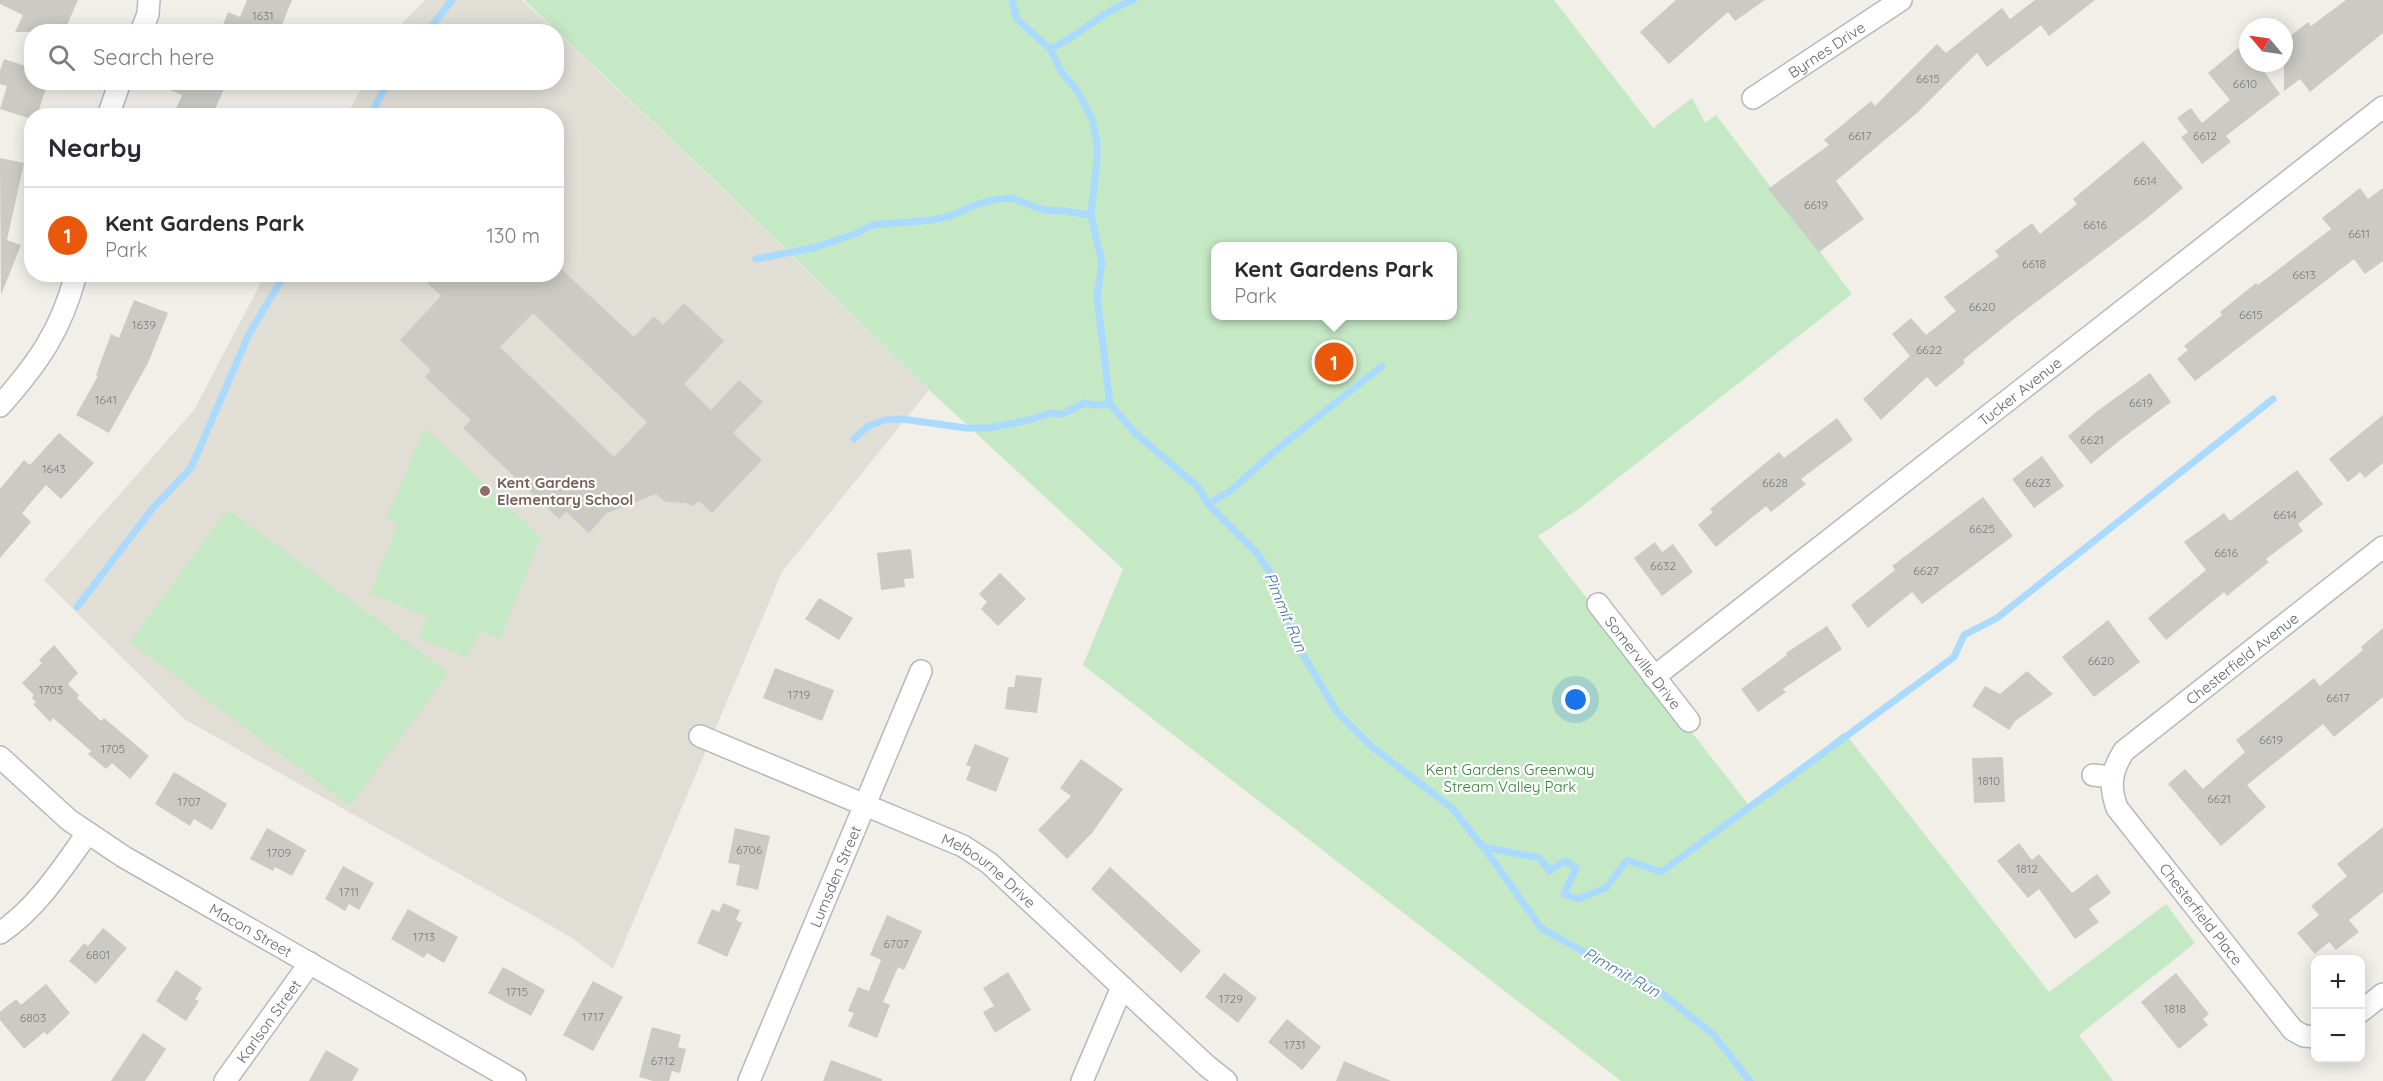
<!DOCTYPE html>
<meta charset="utf-8">
<style>
:root{--surface:#fff;--page:#f7f7f7;--text:#2b2b33;--muted:#7c7c81;--line:#e1e1e2;--accent:#ea580c}
body{margin:0;font-family:Quicksand,sans-serif;background:var(--page);color:var(--text)}
.controls{position:absolute;right:18px;bottom:18px;display:grid;overflow:hidden;border-radius:12px;box-shadow:0 3px 15px #0003}
.controls button{width:54px;height:54px;display:grid;place-items:center;padding:0;border:0;border-bottom:2px solid var(--line);background:var(--surface);color:var(--text);font:30px sans-serif}
.compass{position:absolute;left:2239px;top:18px;width:54px;height:54px;border-radius:50%;background:var(--surface);box-shadow:0 3px 15px #0003;rotate:299deg}
.you{position:absolute;left:1576px;top:700px;width:21px;height:21px;margin:-15px;border:4px solid #fff;border-radius:50%;background:#1a73e8;box-shadow:0 0 0 9px #1a73e833}
.badge{display:grid;place-items:center;width:39px;height:39px;border-radius:50%;background:var(--accent);color:#fff;font-size:20px;font-weight:700}
.pin{position:absolute;translate:-50% -50%;border:3px solid #fff;box-shadow:0 2px 6px #0006}
.popup{position:absolute;left:1211px;top:242px;width:246px;height:78px;box-sizing:border-box;display:grid;place-content:center;border-radius:12px;background:var(--surface);filter:drop-shadow(0 2px 4px #0005);font-size:20px;white-space:nowrap;color:var(--muted)}
.popup b{font-size:22px;color:var(--text)}
.popup::after{content:'';position:absolute;left:50%;top:100%;margin-left:-12px;border:12px solid transparent;border-top-color:var(--surface)}
.list{margin:0;padding:0;list-style:none}
h2{display:flex;justify-content:space-between;align-items:center;height:78px;margin:0;padding:0 24px;font-size:26px}
h2 small{font-size:20px;font-weight:400;color:var(--muted)}
.list li{display:grid;grid-template-columns:39px 1fr auto;gap:18px;align-items:center;box-sizing:border-box;height:96px;padding:0 24px;border-top:2px solid var(--line)}
.list b{display:block;font-size:22px;white-space:nowrap}
.list p{margin:0;font-size:20px;white-space:nowrap;color:var(--muted)}
.list em{font-size:20px;font-style:normal;color:var(--muted)}
.icon{flex:none;width:33px;height:33px;fill:none;stroke:currentColor;stroke-width:2;stroke-linecap:round;stroke-linejoin:round}
.map{position:relative;flex:none;width:2383px;height:1081px;overflow:hidden}
.search{position:absolute;background:var(--surface);box-shadow:0 3px 15px #0003;left:24px;top:24px;width:540px;height:66px;display:flex;align-items:center;gap:15px;box-sizing:border-box;padding:0 21px;border-radius:24px;color:var(--muted);font-size:22px}
.panel{position:absolute;background:var(--surface);box-shadow:0 3px 15px #0003;left:24px;top:108px;width:540px;height:174px;border-radius:24px}
.map>svg:first-child{display:block}
.education{fill:#e1ded6}
.green{fill:#c5e8c5;fill-rule:evenodd}
.lines{fill:none;stroke-linecap:round;stroke-linejoin:round}
.stream{stroke:#aadaff;stroke-width:7}
.building{fill:#cccac5;fill-rule:evenodd}
.street-casing{stroke:#b5b8bc;stroke-width:24}
.street{stroke:#fff;stroke-width:21}
.education-dot{fill:#8d6e63;stroke:#fff;stroke-width:2}
.labels{text-anchor:middle;dominant-baseline:central;stroke-width:4.5;stroke-linejoin:round;paint-order:stroke}
.number-label{font-size:12px;fill:#7a7d7f}
.street-label{font-size:15px;fill:#5f6368;stroke:#fff}
.education-label{font-size:15px;font-weight:bold;fill:#785e54;stroke:#fff;text-anchor:start}
.park-label{font-size:15px;fill:#348238;stroke:#fff}
.water-label{font-size:16px;font-style:italic;fill:#4174aa;stroke:#fff}
</style>
<div class="map">
<svg width="2383" height="1081" viewBox="0 0 2383 1081">
<rect width="100%" height="100%" fill="#f1efe8"/>
<path class="education" d="M425,0H522L556,31H394Z
M557,32L725,191L929,390L782,572L613,969L569,936L184,719L44,580L194,410L265,275L556,274V116L347,115L364,83L556,82Z"/>
<path class="green" d="M524,0H1554L1653,128L1692,98L1705,123L1716,115L1852,294L1581,507L1538,536L1751,808L1844,732L2049,992L2166,904L2195,943L2079,1035L2113,1081H1621L1083,665L1123,569L929,390L727,192ZM1216,246H1452V316H1216Z
M425,428L541,537L500,639L479,631L467,658L419,638L427,617L370,593L398,524L386,519Z
M228,509L449,673L350,806L130,642Z"/>
<g class="lines">
<path class="stream" d="M1012,0L1017,19L1050,49L1061,71L1078,92L1092,119L1097,141V160L1091,215L1102,263L1097,297L1110,404L1135,433L1198,487L1208,504L1257,553L1271,574L1296,643L1337,712L1371,746L1452,808L1490,856L1541,928L1618,971L1651,985L1713,1034L1750,1081
M427,32L452,0
M1050,49C1081,35 1101,11 1134,0
M373,116L376,104L388,82
M756,259L813,248L855,234L872,225L932,220L950,216L978,204L993,200L1011,198L1044,210L1065,211L1091,215
M854,439L868,426L885,420L902,419L966,428H990L1033,419L1050,413L1062,414L1084,403L1094,405L1110,404
M1208,504L1229,492L1281,446L1382,366
M77,607L153,508L191,468L249,334L285,274
M1483,847L1540,858L1549,871L1565,861L1576,868L1564,894L1578,899L1606,888L1627,860L1661,872L1954,657L1964,635L1997,618L2273,399"/>
</g>
<path class="building" d="M0,0H78L64,32H15L23,15L0,4Z
M247,0H292L279,32H220L228,12L240,17Z
M1676,0H1765L1735,21L1728,12L1669,64L1640,32Z
M2035,0H2095L2049,36L2041,25L1987,67L1977,53L1917,113L1836,181L1864,219L1819,252L1768,189L1829,145L1824,140L1871,101L1875,106L1937,44L1946,53L2002,8L2010,19Z
M2346,0H2383V33L2310,92L2300,79L2284,91V41L2308,22L2311,26Z
M2248,40V63H2258L2280,94L2226,136L2231,142L2202,164L2181,137L2188,132L2177,118L2191,108L2202,123L2230,100L2208,73Z
M4,59L32,68V82H48L37,116H32V119L0,109L7,86L0,84V71Z
M152,82H227L212,116H192L176,109L182,95Z
M2143,141L2183,188L2147,218L2019,315L1963,360L1965,363L1936,387L1927,377L1881,420L1863,399L1910,356L1892,334L1911,318L1926,335L1956,311L1944,297L1999,256L1995,251L2032,223L2040,234L2077,204L2073,199Z
M0,158L24,163L7,240L21,245L1,295Z
M2360,188L2368,199L2383,188V261L2365,274L2354,259L2195,381L2177,359L2188,350L2184,346L2222,315L2220,312L2256,283L2258,285L2331,229L2322,218Z
M556,264L634,337L654,316L663,325L684,303L724,341L684,384L711,410L739,380L763,402L733,433L762,460L712,513L699,501L693,506L686,503L666,502L656,494L607,513L589,533L566,512L559,519L463,428L471,420L425,377L431,370L400,340L441,296L418,274H556ZM533,313L647,422L614,457L500,347Z
M134,300L168,313L148,363L109,433L76,415L98,376L96,375L111,334L119,338Z
M2150,373L2171,402L2120,440L2091,464L2068,436L2096,412Z
M2383,415V463L2365,478L2360,472L2348,482L2329,459Z
M1837,418L1853,440L1801,479L1806,484L1771,512L1766,506L1716,547L1698,525L1713,512L1710,509L1779,452L1784,458Z
M59,433L94,463L61,499L46,485L22,513L31,522L0,558V489L24,460L30,465Z
M2042,456L2064,486L2034,508L2012,479Z
M2297,470L2323,504L2298,524L2303,531L2266,559L2269,562L2227,596L2224,592L2166,640L2148,618L2206,570L2184,542L2224,513L2230,521Z
M1983,497L2013,536L1922,604L1912,592L1868,628L1851,605L1895,570L1892,566Z
M1655,542L1662,552L1673,544L1693,572L1662,596L1634,558Z
M911,549L914,578L904,579L905,587L881,590L877,553Z
M1000,573L1026,599L998,626L981,609L987,602L979,594Z
M819,598L853,618L839,640L805,619Z
M2108,620L2140,662L2094,697L2062,657Z
M1827,626L1842,649L1783,689L1786,692L1758,712L1741,689L1787,655L1786,653Z
M2383,628V697L2334,737L2323,724L2247,785L2266,807L2221,846L2168,784L2185,769L2203,789L2245,752L2236,740L2314,678L2320,686L2363,650L2361,647Z
M54,645L78,673L68,684L79,695L77,698L101,721L104,718L149,756L130,779L112,763L106,769L88,754L91,751L53,718L50,722L33,704L36,702L32,698L34,695L22,683L42,663L39,660Z
M775,668L834,690L822,721L763,698Z
M2027,671L2053,694L2015,721L2009,730L1972,706L1985,686L2000,694Z
M1016,675L1042,678L1037,713L1005,709L1008,687H1014Z
M975,744L1009,758L996,792L966,780L971,767L966,765Z
M2003,757L2005,802L1974,803L1972,758Z
M1081,759L1123,789L1092,833L1067,859L1038,830L1071,796L1060,788Z
M174,772L227,804L212,830L194,819L190,826L155,804Z
M2383,827V892L2349,920L2359,932L2336,950L2329,942L2315,954L2297,933L2319,915L2311,906L2347,876L2337,864Z
M267,828L306,850L292,876L275,867L273,871L250,859Z
M735,828L770,836L758,890L736,885L740,865L728,863Z
M2019,843L2032,860L2039,854L2072,893L2097,874L2111,893L2089,909L2099,922L2075,939L2039,889L2028,898L1997,861Z
M343,866L374,883L359,910L349,904L345,911L325,899Z
M1110,867L1201,951L1181,973L1091,889Z
M723,903L740,910L736,920L742,923L727,957L697,943L712,909L719,912Z
M408,909L458,937L444,963L427,953L424,958L391,939Z
M887,915L922,931L904,970L898,967L883,1002L890,1005L877,1038L848,1026L854,1013L848,1011L858,987L869,991L881,960L870,955Z
M103,928L127,948L96,984L69,961L84,943L88,946Z
M503,967L545,990L531,1016L488,993Z
M176,970L202,988L195,999L199,1001L186,1021L156,1001Z
M1008,972L1031,1010L995,1033L983,1012L994,1006L983,988Z
M1224,973L1257,998L1238,1023L1205,997Z
M2176,973L2209,1014L2203,1019L2208,1025L2179,1049L2141,1002Z
M593,981L623,997L593,1051L563,1035Z
M46,984L70,1013L47,1035L44,1032L24,1049L0,1020V1012L16,999L21,1005Z
M1287,1019L1321,1047L1302,1070L1268,1042Z
M652,1027L681,1035L678,1047L686,1049L680,1073L672,1071L669,1081H653L639,1077Z
M143,1033L166,1049L145,1081H111Z
M326,1050L359,1069L352,1081H309Z
M831,1060L882,1079V1081H823Z
M1344,1061L1391,1081H1336Z"/>
<g class="lines">
<g class="street-casing">
<g id="street">
<path d="M141,32L148,14L149,0"/>
<path id="s1" d="M1753,98L1901,0"/>
<path d="M108,116L120,82"/>
<path d="M0,406C38,363 61,331 76,274"/>
<path id="s2" d="M1598,604L1689,721"/>
<path id="s3" d="M1654,677L2383,107"/>
<path id="s4" d="M700,736L963,846L989,863L1207,1066L1226,1081"/>
<path id="s5" d="M0,757L69,820L124,857L515,1081"/>
<path d="M2093,775L2112,777"/>
<path d="M0,933C37,908 61,870 87,834"/>
<path d="M2360,1012L2383,994"/>
<path id="s6" d="M2316,1037L2304,1036L2293,1030L2117,808C2109,786 2111,771 2124,751L2383,547"/>
<path id="s7" d="M225,1081L310,963"/>
<path id="s8" d="M749,1081L921,671"/>
<path d="M1082,1081L1122,987"/>
</g>
</g>
<use href="#street" class="street"/>
</g>
<circle class="education-dot" cx="485" cy="491" r="6"/>
<g class="labels">
<g class="number-label">
<text x="263" y="15">1631</text>
<text x="1928" y="78">6615</text>
<text x="2245" y="83">6610</text>
<text x="1860" y="135">6617</text>
<text x="2205" y="135">6612</text>
<text x="2145" y="180">6614</text>
<text x="1816" y="204">6619</text>
<text x="2095" y="224">6616</text>
<text x="2359" y="233">6611</text>
<text x="2034" y="263">6618</text>
<text x="2304" y="274">6613</text>
<text x="1982" y="306">6620</text>
<text x="2251" y="314">6615</text>
<text x="144" y="324">1639</text>
<text x="1929" y="349">6622</text>
<text x="106" y="399">1641</text>
<text x="2141" y="402">6619</text>
<text x="2092" y="439">6621</text>
<text x="54" y="468">1643</text>
<text x="1775" y="482">6628</text>
<text x="2038" y="482">6623</text>
<text x="2285" y="514">6614</text>
<text x="1982" y="528">6625</text>
<text x="2226" y="552">6616</text>
<text x="1663" y="565">6632</text>
<text x="1926" y="570">6627</text>
<text x="2101" y="660">6620</text>
<text x="51" y="689">1703</text>
<text x="799" y="694">1719</text>
<text x="2338" y="697">6617</text>
<text x="2271" y="739">6619</text>
<text x="113" y="748">1705</text>
<text x="1989" y="780">1810</text>
<text x="2219" y="798">6621</text>
<text x="189" y="801">1707</text>
<text x="749" y="849">6706</text>
<text x="279" y="852">1709</text>
<text x="2027" y="868">1812</text>
<text x="349" y="891">1711</text>
<text x="424" y="936">1713</text>
<text x="896" y="943">6707</text>
<text x="98" y="954">6801</text>
<text x="517" y="991">1715</text>
<text x="1231" y="998">1729</text>
<text x="2175" y="1008">1818</text>
<text x="593" y="1016">1717</text>
<text x="33" y="1017">6803</text>
<text x="1295" y="1044">1731</text>
<text x="663" y="1060">6712</text>
</g>
<g class="street-label">
<text stroke="none"><textPath href="#s1" startOffset="88">Byrnes Drive</textPath></text>
<text stroke="none"><textPath href="#s3" startOffset="464">Tucker Avenue</textPath></text>
<text stroke="none"><textPath href="#s6" startOffset="518">Chesterfield Avenue</textPath></text>
<text stroke="none"><textPath href="#s2" startOffset="74">Somerville Drive</textPath></text>
<text stroke="none"><textPath href="#s4" startOffset="320">Melbourne Drive</textPath></text>
<text stroke="none"><textPath href="#s8" startOffset="222">Lumsden Street</textPath></text>
<text transform="translate(2201 914) rotate(52)">Chesterfield Place</text>
<text stroke="none"><textPath href="#s5" startOffset="306">Macon Street</textPath></text>
<text stroke="none"><textPath href="#s7" startOffset="74">Karlson Street</textPath></text>
</g>
<g class="education-label">
<text x="497" y="482">Kent Gardens<tspan x="497" dy="17">Elementary School</tspan></text>
</g>
<g class="park-label">
<text x="1510" y="769">Kent Gardens Greenway<tspan x="1510" dy="17">Stream Valley Park</tspan></text>
</g>
<g class="water-label">
<text transform="translate(1286 612) rotate(67)">Pimmit Run</text>
<text transform="translate(1622 972) rotate(29)">Pimmit Run</text>
</g>
</g>
</svg>
<div class="controls">
<button>+</button>
<button>−</button>
</div>
<svg class="compass" viewBox="-18 -18 36 36"><path d="M0-13l5 13h-10z" fill="#e53935"/><path d="M0 13l5-13h-10z" fill="#7c7c81"/></svg>
<div class="you"></div>
<div class="pin badge" style="left:1334px;top:362px">1</div>
<div class="popup"><b>Kent Gardens Park</b>Park</div>
<div class="search"><svg class="icon" aria-label="search" viewBox="0 0 24 24"><circle cx="10" cy="10" r="6"/><path d="M15 15l6 6"/></svg>Search here</div>
<section class="panel">
<h2>Nearby<small></small></h2>
<ul class="list">
<li><span class="badge">1</span><div><b>Kent Gardens Park</b><p>Park</p></div><em>130 m</em></li>
</ul>
</section>
</div>
